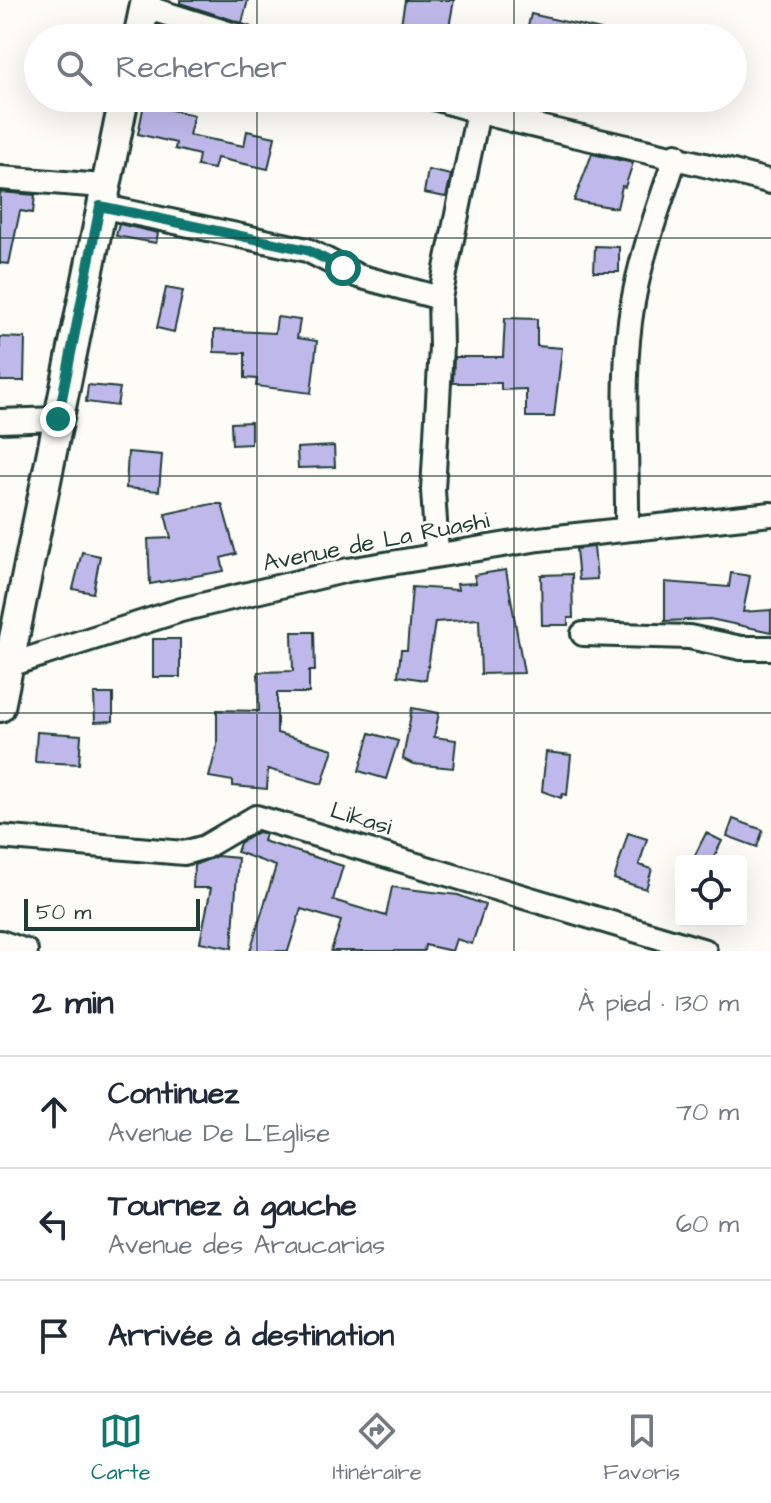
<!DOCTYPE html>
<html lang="fr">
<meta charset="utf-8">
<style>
:root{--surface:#fff;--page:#f2f2f3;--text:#1f2937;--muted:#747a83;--line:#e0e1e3;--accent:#0f766e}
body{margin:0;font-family:"Architects Daughter",sans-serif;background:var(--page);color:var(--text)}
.controls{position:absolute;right:24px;bottom:24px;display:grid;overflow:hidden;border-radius:8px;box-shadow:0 8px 32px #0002}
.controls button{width:72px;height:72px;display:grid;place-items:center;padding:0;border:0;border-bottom:2px solid var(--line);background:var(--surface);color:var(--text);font:40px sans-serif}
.scale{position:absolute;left:24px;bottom:20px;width:176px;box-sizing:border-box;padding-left:8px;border:4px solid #1f3d34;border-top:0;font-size:22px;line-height:28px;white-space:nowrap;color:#1f3d34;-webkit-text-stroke:6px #fdfcf7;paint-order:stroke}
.stop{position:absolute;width:24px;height:24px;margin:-18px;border:6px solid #0f766e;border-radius:50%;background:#fff}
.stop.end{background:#0f766e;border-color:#fff;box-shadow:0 2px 8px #0008}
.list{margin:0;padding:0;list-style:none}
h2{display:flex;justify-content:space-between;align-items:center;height:104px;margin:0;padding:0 32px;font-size:34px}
h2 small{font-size:26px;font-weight:400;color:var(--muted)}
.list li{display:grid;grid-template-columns:52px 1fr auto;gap:24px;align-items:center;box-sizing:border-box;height:112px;padding:0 32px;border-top:2px solid var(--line)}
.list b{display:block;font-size:30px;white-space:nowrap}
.list p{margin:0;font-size:26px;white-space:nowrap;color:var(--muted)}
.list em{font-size:26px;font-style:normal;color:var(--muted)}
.icon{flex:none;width:44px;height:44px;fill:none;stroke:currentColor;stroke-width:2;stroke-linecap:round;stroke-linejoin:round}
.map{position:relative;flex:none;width:771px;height:951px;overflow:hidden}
.search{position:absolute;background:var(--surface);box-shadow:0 8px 32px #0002;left:24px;right:24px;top:24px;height:88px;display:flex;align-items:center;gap:20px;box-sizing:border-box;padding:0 28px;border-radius:44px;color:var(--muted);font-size:30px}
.sheet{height:440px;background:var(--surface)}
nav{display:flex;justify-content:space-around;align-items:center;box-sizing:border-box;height:112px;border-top:2px solid var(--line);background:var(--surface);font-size:22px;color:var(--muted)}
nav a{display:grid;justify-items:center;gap:4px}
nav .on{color:var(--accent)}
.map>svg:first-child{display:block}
.building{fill:#bfb9eb;stroke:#1f3d34;stroke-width:2}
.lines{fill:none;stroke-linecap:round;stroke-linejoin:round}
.minor-casing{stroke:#1f3d34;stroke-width:28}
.tertiary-casing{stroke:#1f3d34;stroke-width:34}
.minor{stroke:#fdfcf7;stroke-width:22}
.tertiary{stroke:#fdfcf7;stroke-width:28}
.route{stroke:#0f766e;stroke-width:10}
.grid{fill:none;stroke:#1f3d34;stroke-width:2;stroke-opacity:0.55}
.labels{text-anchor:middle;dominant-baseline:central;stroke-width:6;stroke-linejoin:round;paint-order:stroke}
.street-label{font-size:24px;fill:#1f3d34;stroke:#fdfcf7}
</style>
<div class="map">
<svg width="771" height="951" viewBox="0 0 771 951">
<rect width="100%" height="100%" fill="#fdfcf7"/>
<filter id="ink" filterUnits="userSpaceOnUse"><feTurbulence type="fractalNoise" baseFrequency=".0125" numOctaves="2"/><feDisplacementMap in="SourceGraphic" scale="16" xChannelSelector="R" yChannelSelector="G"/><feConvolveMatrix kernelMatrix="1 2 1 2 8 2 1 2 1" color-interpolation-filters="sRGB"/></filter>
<g filter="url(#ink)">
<path class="building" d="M180,0H248L242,23L180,3Z
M405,0H454L447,38H425L426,32L400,30Z
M531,14L601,30L600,38H525Z
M144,104L194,115L189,135L244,146L247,131L275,137L268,169L217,158L214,169L197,166L199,155L175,149L176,143L138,134Z
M592,154L633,163L625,187L622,186L617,208L574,201Z
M428,170L451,175L446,197L424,193Z
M0,192L35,195L33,213L20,211L9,264L0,263Z
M119,224L158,233L156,243L116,236Z
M595,246L619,247V272H594Z
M166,288L183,291L174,332L157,328Z
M277,317L300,320L297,338L317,341L311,393L256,386L257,379L245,378V353L214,352V330L275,333Z
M505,318L537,319V346L562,348L554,417H526V389L501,390V383H453L454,357H503Z
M0,337L25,338L24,381H0Z
M88,385L120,388L117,406L86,402Z
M251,422V444L232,445L231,423Z
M334,446L335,467L298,468L297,448Z
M128,452L162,455L159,491L126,488Z
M212,504H222L236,554L221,558L224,571L150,584L148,539L171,538L165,514Z
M594,547L597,579L579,580L576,549Z
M82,552L100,556L93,593L73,589Z
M506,570L524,673L481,674L479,619L435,622L426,680L398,676L401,650H407L412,587L458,590L457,584L476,583L474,575Z
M731,573L750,576L743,612L771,610V632L710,619L665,621V582L729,587Z
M572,574L573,618H568V625H542L541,575Z
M292,632H314L315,671H309V693H277V733L333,749L322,784L268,769L267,789L233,786V781L209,777L217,746V710L259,711L258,672L293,671Z
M153,639H180V677H153Z
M94,694H113V721L95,722Z
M412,708L439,713L434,737L456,740L453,768L413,764L403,759Z
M37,732L81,735L79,764L35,762Z
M370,733L398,741L386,779L359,771Z
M546,752L571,755L567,795L563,794L561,798L542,791Z
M733,819L763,830L757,847L727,836Z
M258,832L265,834L263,841L343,866L333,900L386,916L392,887L458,895L485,905L472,944L456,939L452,951L425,945L424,951H331L341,921L301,909L288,951H250L276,866L237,852L240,843Z
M628,833L647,839L639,865L652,869L646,889L614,879Z
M706,833L722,841L712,861H692Z
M217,856L238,858L232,948L200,942L211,888H193L194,865Z"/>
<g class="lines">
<g class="minor-casing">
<path id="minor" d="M145,7L244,38
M434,98C544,133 660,151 771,182
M0,178L103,186
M100,206L307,250L358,276L440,298
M0,421L58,419
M627,528C628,454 620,375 633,302C642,252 660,204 676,155
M437,553L433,490L441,346L440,298L478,112
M583,634L689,637L741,648H771
M0,668L181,610L348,570L539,539L771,514
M0,837L184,853L205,847L256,817L705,951
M0,942L26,951"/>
</g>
<g class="tertiary-casing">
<path id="tertiary" d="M138,38L146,0
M0,707L124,98"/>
</g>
<use href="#minor" class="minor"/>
<use href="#tertiary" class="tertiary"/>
</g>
</g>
<g class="lines" filter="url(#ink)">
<path class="route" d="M58,419L100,206L307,250L343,268"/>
</g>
<path class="grid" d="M257,0V38M514,0V38M257,98V951M514,98V951M0,238H771M0,476H771M0,713H771"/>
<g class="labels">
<g class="street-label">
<text transform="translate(376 542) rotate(-11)">Avenue de La Ruashi</text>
<text transform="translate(361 819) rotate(17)">Likasi</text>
</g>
</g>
</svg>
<div class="controls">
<button><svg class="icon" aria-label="locate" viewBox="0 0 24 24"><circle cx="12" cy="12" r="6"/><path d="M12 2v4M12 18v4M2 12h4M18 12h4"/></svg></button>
</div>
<div class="scale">50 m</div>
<div class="stop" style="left:343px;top:268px"></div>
<div class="stop end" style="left:58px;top:419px"></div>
<div class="search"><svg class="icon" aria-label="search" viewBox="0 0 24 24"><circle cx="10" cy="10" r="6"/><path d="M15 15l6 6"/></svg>Rechercher</div>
</div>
<section class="sheet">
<h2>2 min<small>À pied · 130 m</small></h2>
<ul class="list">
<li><svg class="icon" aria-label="ahead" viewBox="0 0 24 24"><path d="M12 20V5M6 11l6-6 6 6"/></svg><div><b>Continuez</b><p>Avenue De L'Eglise</p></div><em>70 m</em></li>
<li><svg class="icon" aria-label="left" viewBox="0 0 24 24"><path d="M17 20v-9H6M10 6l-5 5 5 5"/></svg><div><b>Tournez à gauche</b><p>Avenue des Araucarias</p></div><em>60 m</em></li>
<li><svg class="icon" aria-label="arrive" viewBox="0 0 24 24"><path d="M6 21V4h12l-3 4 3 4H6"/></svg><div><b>Arrivée à destination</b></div></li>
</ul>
</section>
<nav>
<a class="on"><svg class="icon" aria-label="map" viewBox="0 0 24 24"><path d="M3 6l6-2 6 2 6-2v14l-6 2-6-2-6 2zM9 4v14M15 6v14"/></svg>Carte</a>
<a><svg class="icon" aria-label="directions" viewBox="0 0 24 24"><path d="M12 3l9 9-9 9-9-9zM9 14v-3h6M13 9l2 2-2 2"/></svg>Itinéraire</a>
<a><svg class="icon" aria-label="saved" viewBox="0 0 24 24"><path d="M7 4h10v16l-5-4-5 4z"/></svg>Favoris</a>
</nav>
